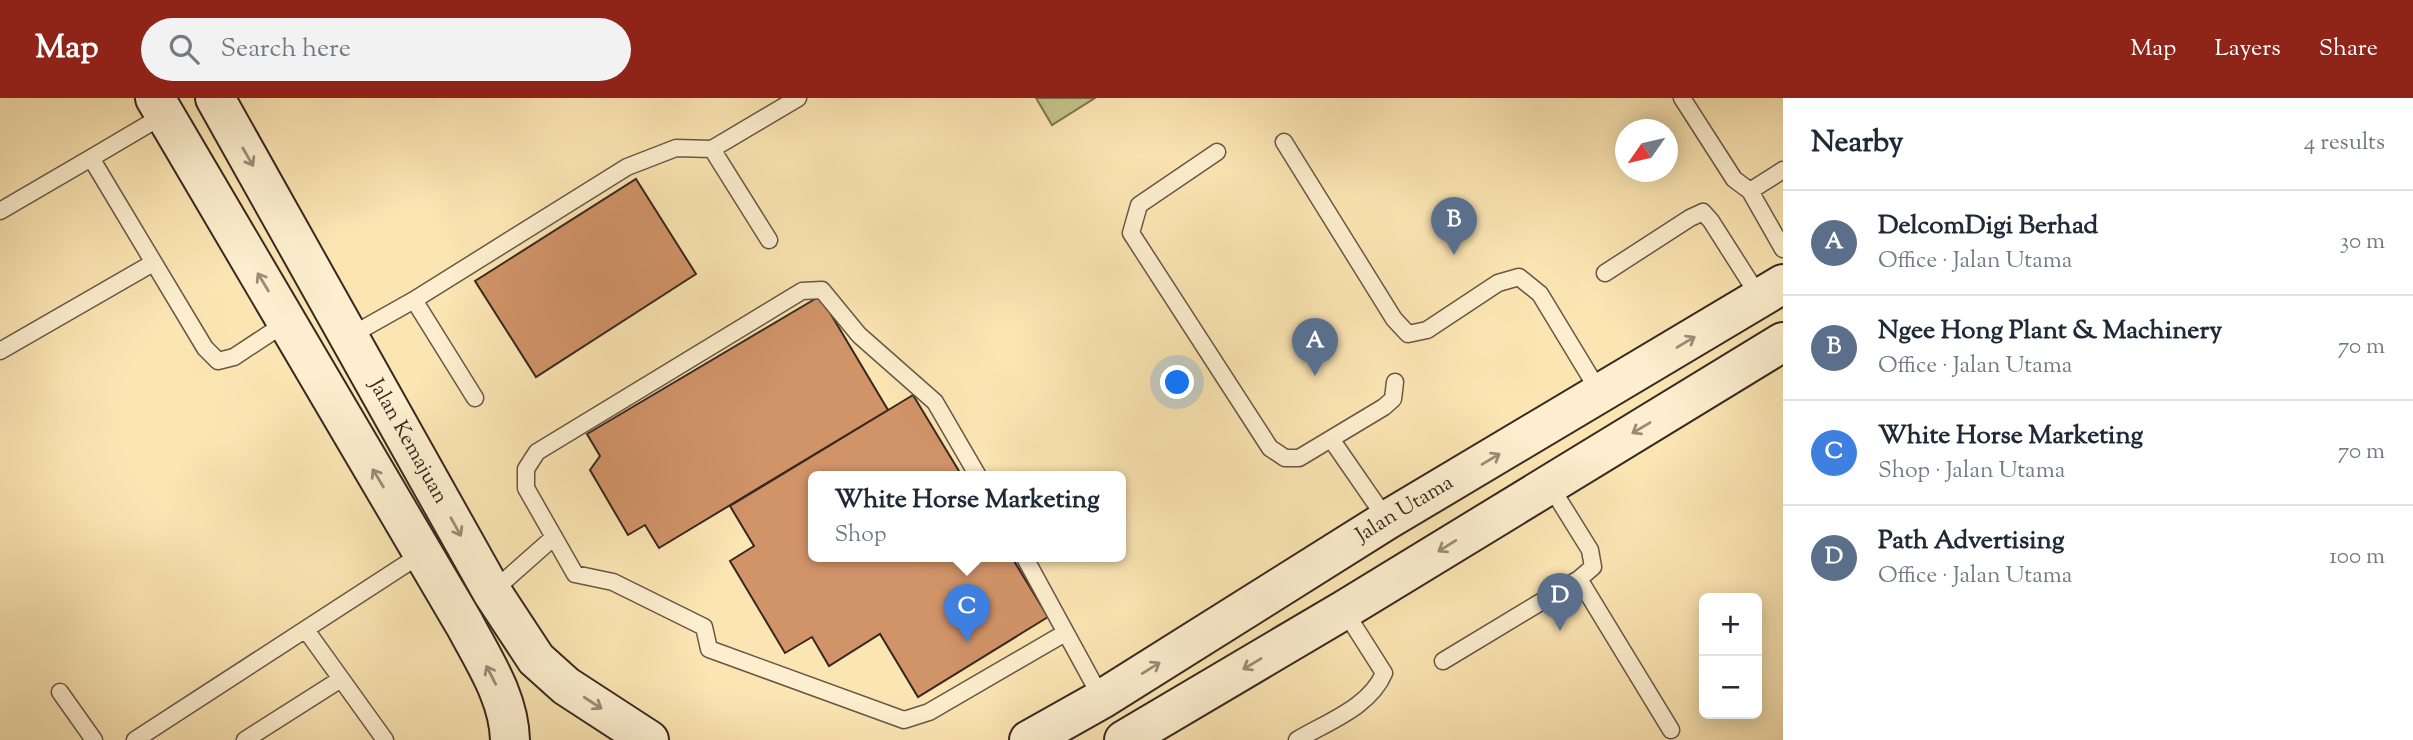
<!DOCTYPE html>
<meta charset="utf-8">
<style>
:root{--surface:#fff;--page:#f2f2f3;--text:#1f2937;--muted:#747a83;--line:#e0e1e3;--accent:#8f2418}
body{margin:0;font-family:"Sorts Mill Goudy",serif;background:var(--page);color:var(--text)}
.controls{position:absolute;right:21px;bottom:21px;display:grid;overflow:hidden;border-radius:10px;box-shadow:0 4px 18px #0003}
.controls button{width:63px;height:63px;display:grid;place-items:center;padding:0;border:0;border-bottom:2px solid var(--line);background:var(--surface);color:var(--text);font:35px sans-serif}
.compass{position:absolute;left:1615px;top:21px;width:63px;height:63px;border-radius:50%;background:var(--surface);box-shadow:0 4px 18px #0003;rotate:236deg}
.you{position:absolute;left:1178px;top:285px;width:24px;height:24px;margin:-18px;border:5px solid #fff;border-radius:50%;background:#1a73e8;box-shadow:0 0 0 10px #1a73e833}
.badge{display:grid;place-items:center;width:46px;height:46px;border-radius:50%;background:var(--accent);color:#fff;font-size:23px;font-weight:700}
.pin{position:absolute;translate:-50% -58px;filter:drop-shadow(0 2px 4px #0008)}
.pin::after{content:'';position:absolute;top:37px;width:24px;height:21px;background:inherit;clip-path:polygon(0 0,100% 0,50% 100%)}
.popup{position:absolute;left:808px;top:373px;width:318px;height:91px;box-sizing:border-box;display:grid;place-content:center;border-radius:10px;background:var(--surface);filter:drop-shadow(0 2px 5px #0005);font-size:23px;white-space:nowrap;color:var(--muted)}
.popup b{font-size:26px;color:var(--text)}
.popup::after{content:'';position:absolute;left:50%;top:100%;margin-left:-14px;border:14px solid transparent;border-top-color:var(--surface)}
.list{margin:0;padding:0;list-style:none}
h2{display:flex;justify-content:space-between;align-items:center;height:91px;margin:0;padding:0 28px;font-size:30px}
h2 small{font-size:23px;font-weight:400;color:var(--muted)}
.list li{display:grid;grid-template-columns:46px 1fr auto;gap:21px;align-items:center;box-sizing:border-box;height:105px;padding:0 28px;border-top:2px solid var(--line)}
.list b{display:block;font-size:26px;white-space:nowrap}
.list p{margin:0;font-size:23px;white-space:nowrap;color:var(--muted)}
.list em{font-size:23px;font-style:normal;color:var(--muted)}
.icon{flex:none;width:38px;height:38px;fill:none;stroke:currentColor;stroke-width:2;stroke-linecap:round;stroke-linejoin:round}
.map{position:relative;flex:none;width:1783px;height:642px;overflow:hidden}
header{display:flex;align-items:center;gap:42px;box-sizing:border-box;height:98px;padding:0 35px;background:var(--accent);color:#fff}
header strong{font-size:33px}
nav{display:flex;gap:38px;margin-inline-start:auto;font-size:24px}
.search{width:490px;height:63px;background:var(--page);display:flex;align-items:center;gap:18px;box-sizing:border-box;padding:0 24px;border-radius:38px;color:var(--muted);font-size:26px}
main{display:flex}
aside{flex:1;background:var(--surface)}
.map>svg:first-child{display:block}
.park{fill:#c4c389;stroke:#7e7654;stroke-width:2}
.building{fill:#d19368;stroke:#382820;stroke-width:2}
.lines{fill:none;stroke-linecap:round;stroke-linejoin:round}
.lane-casing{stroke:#695745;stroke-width:19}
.secondary-casing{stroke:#382820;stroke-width:42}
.lane{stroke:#fceece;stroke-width:16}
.secondary{stroke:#fceece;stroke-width:38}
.oneway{stroke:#9a8b77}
.labels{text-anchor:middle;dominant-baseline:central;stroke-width:5;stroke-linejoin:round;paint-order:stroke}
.street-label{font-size:21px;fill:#382820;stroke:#fceece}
</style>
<header>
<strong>Map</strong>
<div class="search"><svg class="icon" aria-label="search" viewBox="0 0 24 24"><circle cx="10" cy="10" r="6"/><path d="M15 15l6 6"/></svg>Search here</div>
<nav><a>Map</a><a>Layers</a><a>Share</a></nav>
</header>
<main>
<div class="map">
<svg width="1783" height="642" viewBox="0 0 1783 642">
<rect width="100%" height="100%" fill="#fbe5b3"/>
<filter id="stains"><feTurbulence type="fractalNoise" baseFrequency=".00286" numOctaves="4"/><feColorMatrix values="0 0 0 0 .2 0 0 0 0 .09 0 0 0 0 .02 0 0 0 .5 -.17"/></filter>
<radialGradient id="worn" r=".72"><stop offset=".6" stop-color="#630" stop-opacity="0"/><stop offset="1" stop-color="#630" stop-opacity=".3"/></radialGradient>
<path class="park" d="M1036,0H1095L1052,27Z"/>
<path class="building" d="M636,81L696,176L536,279L475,183Z
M820,198L888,312L659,450L645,427L628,437L590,372L600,358L587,336Z
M913,297L962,378H813V458H1011L1048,519L918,599L880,536L829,568L812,539L785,555L730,463L754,448L730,408Z"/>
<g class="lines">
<g class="lane-casing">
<path id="lane" d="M1682,0L1734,81L1750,93
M164,17L91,60L205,250L218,263L234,259L287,224
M1284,44L1394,221L1408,236L1427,232L1498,185L1519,179L1540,196L1600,295
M712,51L769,142
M1217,54L1139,107L1131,135L1270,350L1285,360H1299L1384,309L1393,301L1395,284
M1783,72L1750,93L1783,151
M0,113L91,60
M1605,175L1690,120L1703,114L1711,123L1760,200
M414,202L475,300
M350,238L414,202L627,69L676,50L712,51L798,0
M0,253L153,165
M1331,341L1387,422
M978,378L935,304L859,237L822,192L802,193L537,354L526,371V390L575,476L613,484L704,529L709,551L904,622L929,614L1065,535
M1024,458L1102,601
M1579,481L1671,632
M492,494L554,439
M306,532L385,642
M1443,563L1579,481L1593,469L1590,452L1549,386
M60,594L94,642
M135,642L423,455
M245,642L341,581
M1297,642C1327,624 1370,609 1384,575L1344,512"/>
</g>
<g class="secondary-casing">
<g id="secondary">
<path d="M155,0L465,527C484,563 509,600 510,642"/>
<path id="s1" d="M215,0L492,494L536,561L566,588L649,642"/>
<path id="s2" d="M1029,642L1102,601L1387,422L1783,186"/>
<path d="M1124,642L1344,512L1783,244"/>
</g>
</g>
<use href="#lane" class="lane"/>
<use href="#secondary" class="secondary"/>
</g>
<defs><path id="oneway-shaft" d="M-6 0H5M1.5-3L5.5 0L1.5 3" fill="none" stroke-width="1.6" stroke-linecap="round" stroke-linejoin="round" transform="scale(1.75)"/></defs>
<g class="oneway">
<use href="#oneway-shaft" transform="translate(248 59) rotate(60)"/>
<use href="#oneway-shaft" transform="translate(263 184) rotate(-121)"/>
<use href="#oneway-shaft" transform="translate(1686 244) rotate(-31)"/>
<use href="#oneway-shaft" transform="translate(1641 330) rotate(149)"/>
<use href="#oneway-shaft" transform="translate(1491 361) rotate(-31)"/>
<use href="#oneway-shaft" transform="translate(378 380) rotate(-121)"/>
<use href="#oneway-shaft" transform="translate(456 429) rotate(61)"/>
<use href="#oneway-shaft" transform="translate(1447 448) rotate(148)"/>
<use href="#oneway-shaft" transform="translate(1252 566) rotate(149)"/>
<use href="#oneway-shaft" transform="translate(1151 570) rotate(-32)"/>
<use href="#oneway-shaft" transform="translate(491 577) rotate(-117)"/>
<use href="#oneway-shaft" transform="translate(593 605) rotate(33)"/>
</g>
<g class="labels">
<g class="street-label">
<text stroke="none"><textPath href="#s1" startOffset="394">Jalan Kemajuan</textPath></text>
<text stroke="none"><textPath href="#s2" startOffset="441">Jalan Utama</textPath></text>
</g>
</g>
<rect width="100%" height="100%" filter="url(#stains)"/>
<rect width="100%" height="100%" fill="url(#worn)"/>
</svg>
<div class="controls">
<button>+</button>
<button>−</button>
</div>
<svg class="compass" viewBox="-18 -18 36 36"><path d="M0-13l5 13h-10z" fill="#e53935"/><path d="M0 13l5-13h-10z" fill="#747a83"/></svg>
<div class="you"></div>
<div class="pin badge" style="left:1315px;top:278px;background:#5c6f8a">A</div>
<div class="pin badge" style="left:1454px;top:157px;background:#5c6f8a">B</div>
<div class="pin badge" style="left:967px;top:544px;background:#3f7fe0">C</div>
<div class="popup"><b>White Horse Marketing</b>Shop</div>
<div class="pin badge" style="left:1560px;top:533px;background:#5c6f8a">D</div>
</div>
<aside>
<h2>Nearby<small>4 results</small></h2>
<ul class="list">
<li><span class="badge" style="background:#5c6f8a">A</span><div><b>DelcomDigi Berhad</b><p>Office · Jalan Utama</p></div><em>30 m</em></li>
<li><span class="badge" style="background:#5c6f8a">B</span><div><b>Ngee Hong Plant &amp; Machinery</b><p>Office · Jalan Utama</p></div><em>70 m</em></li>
<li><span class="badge" style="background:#3f7fe0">C</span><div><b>White Horse Marketing</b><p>Shop · Jalan Utama</p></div><em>70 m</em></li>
<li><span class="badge" style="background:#5c6f8a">D</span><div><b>Path Advertising</b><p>Office · Jalan Utama</p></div><em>100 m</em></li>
</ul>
</aside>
</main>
